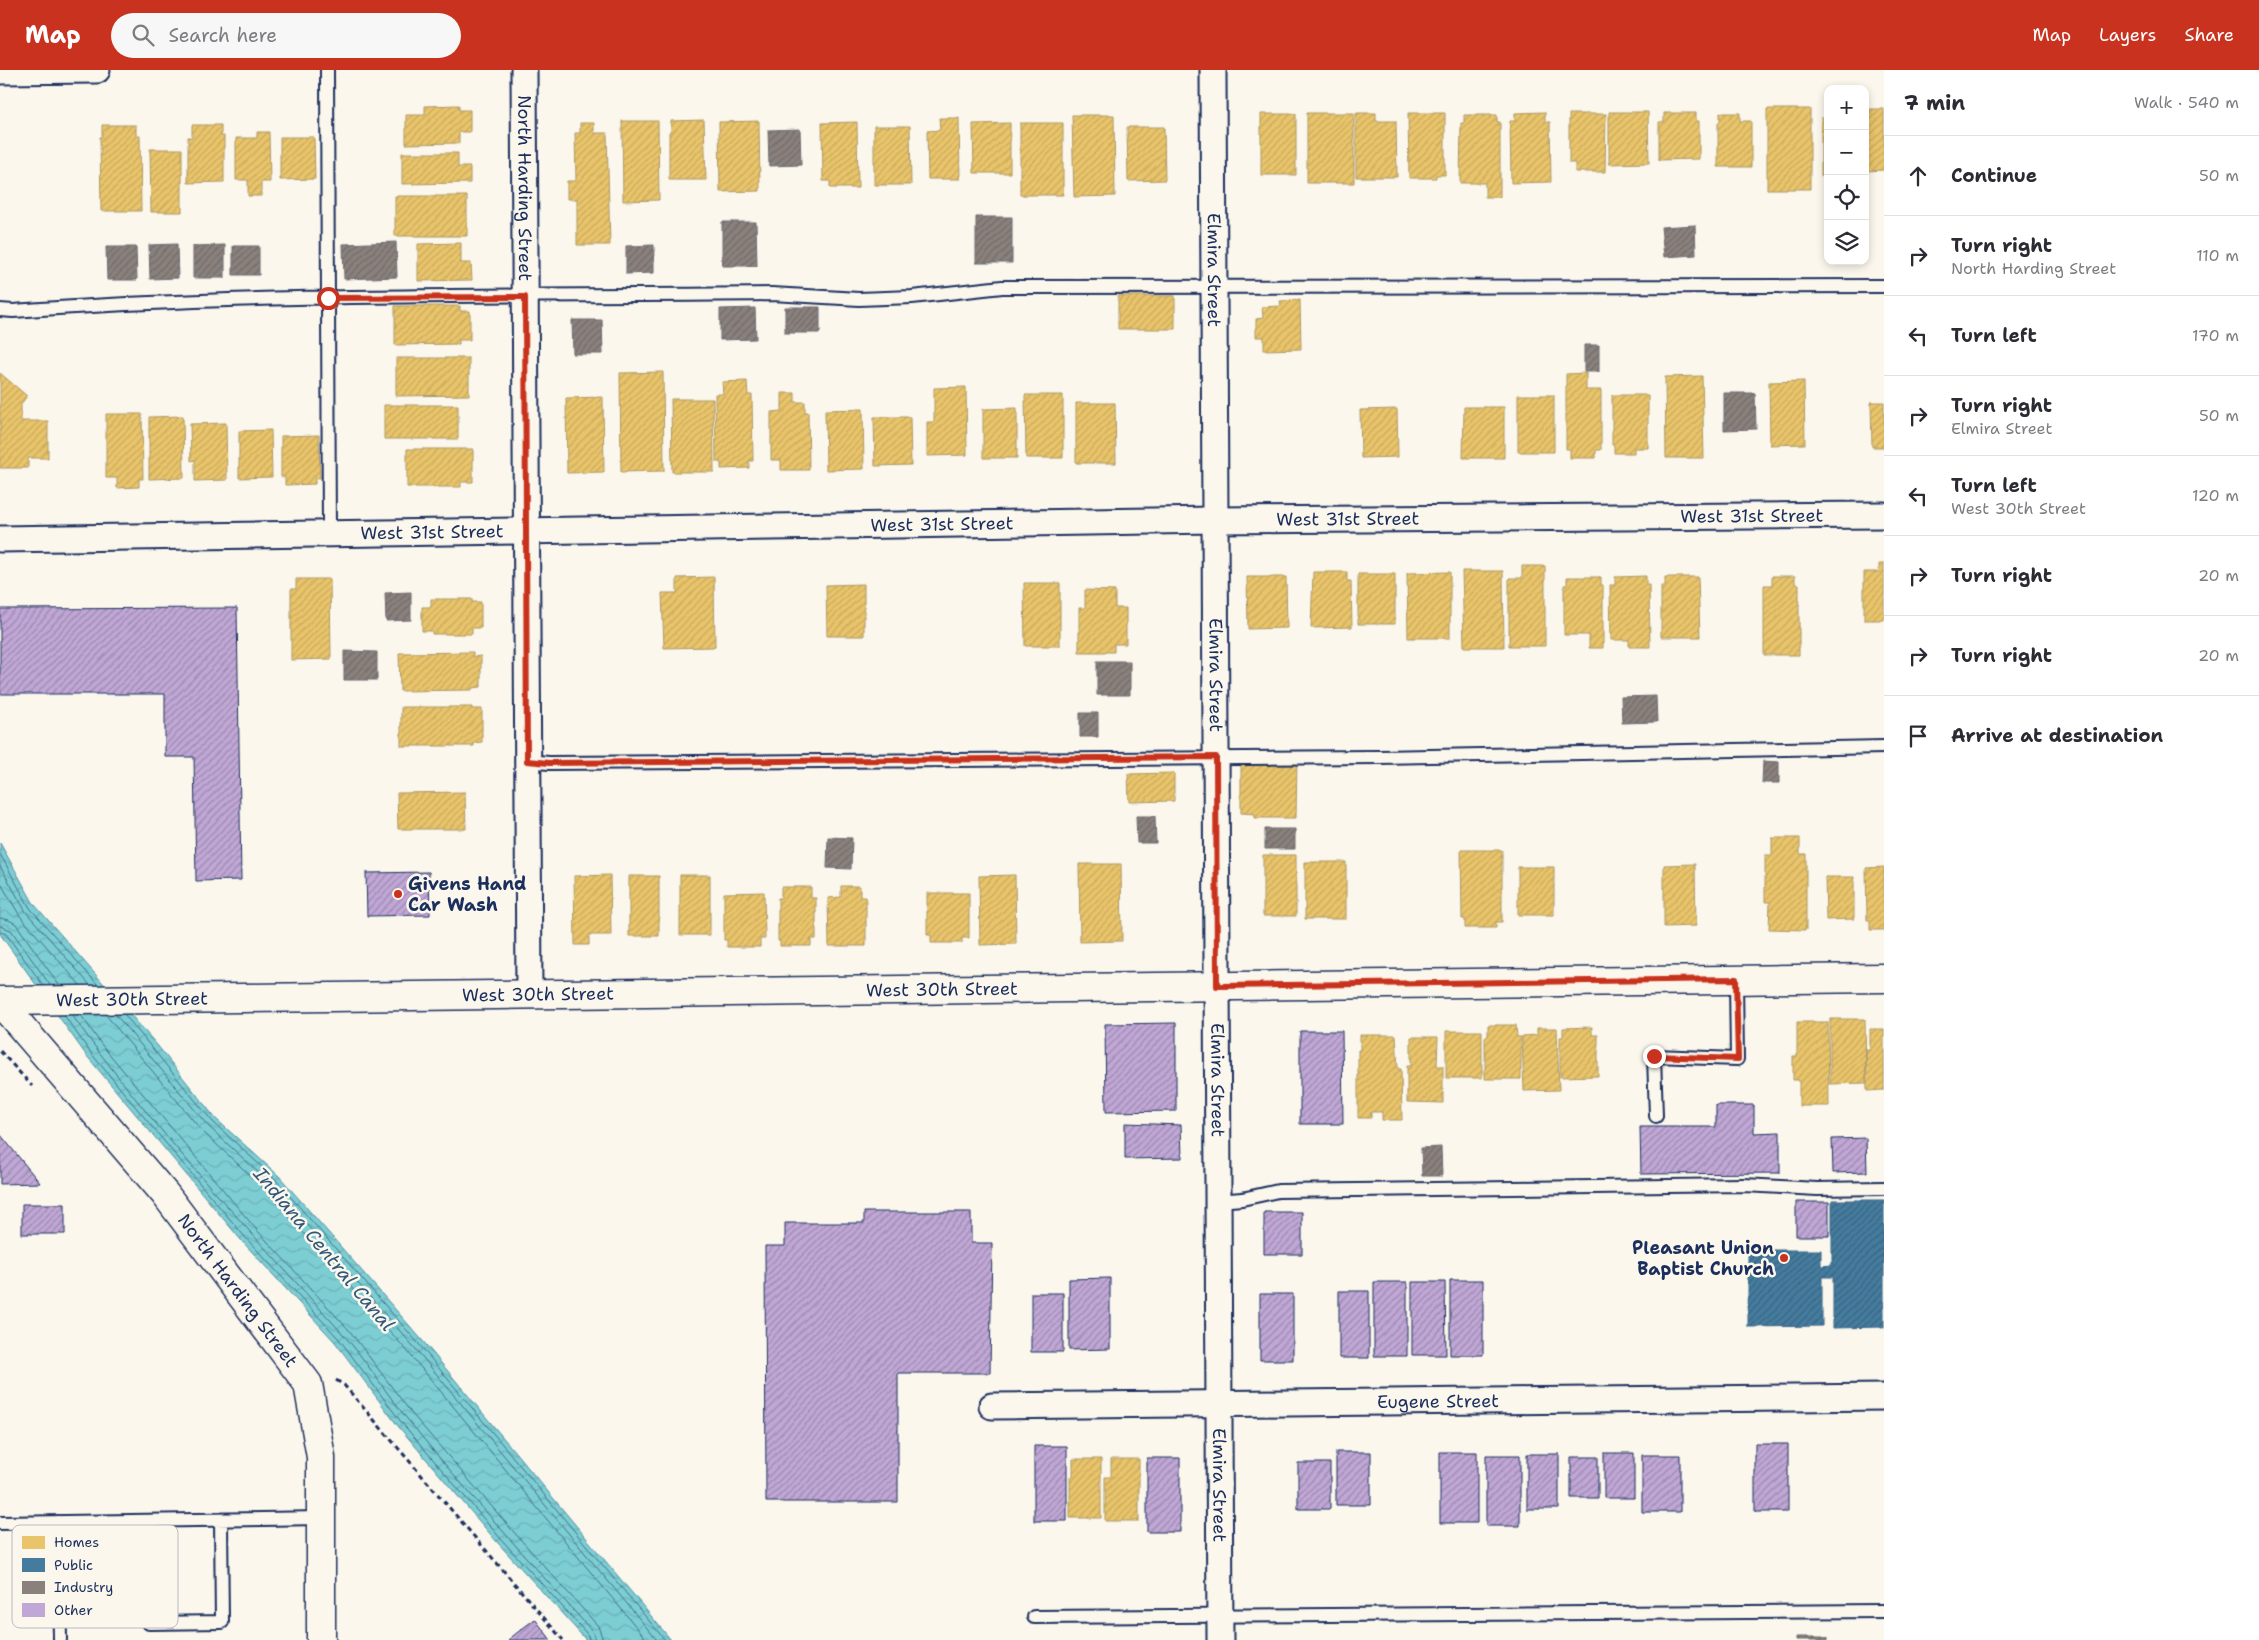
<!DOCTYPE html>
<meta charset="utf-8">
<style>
:root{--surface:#fff;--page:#f7f7f7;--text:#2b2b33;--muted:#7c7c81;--line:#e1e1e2;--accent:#c8321e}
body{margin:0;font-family:"Shantell Sans",sans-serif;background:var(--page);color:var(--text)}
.controls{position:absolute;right:15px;top:15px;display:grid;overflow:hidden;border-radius:10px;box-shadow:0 2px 8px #0003}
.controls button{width:45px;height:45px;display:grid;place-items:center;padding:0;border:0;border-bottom:1px solid var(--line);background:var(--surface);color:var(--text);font:25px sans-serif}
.stop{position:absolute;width:15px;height:15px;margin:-11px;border:4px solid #c8321e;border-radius:50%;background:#fff}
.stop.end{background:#c8321e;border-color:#fff;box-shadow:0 1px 5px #0008}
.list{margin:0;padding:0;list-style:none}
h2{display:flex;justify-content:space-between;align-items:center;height:65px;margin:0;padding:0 20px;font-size:21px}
h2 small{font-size:16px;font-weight:400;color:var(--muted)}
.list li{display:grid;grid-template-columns:32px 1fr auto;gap:15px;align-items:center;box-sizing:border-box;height:80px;padding:0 20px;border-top:1px solid var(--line)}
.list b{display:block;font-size:19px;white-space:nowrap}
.list p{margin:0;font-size:16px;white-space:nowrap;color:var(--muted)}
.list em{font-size:16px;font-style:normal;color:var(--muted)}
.icon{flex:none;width:28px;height:28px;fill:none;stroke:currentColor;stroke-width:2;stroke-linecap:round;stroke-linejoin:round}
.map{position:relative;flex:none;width:1884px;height:1570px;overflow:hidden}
header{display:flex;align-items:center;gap:30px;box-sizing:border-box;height:70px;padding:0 25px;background:var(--accent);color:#fff}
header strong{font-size:24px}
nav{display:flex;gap:28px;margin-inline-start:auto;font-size:18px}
.search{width:350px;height:45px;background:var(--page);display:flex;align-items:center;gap:12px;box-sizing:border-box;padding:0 18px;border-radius:28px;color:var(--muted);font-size:19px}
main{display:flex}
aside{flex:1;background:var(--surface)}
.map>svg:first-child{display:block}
.water{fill:url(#water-waves);stroke:#558ea4}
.homes{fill:url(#homes-hatch);stroke:#ab9766}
.public{fill:url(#public-hatch);stroke:#38648a}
.industry{fill:url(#industry-hatch);stroke:#696873}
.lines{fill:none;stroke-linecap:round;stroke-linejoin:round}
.shore{stroke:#426f8d;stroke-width:1}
.building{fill:url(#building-hatch);stroke:#1b2f5e}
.lane-casing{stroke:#1b2f5e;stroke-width:16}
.street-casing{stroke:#1b2f5e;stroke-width:29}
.secondary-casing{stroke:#1b2f5e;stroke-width:31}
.path{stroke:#1b2f5e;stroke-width:3;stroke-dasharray:5 4;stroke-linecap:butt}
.lane{stroke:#fbf7ec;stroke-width:12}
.street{stroke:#fbf7ec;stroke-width:25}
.secondary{stroke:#fbf7ec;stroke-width:28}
.route{stroke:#c8321e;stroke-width:6}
.poi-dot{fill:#c8321e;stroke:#fbf7ec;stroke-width:2}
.labels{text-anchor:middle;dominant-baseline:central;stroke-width:5;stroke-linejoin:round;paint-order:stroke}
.street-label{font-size:18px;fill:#1b2f5e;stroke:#fbf7ec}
.poi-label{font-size:18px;font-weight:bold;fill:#1b2f5e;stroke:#fbf7ec;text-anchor:start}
.water-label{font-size:19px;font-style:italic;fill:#33577b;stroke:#fbf7ec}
.key{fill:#fbf7ec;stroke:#b8bbc1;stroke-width:1}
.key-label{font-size:14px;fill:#1b2f5e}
</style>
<header>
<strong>Map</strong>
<div class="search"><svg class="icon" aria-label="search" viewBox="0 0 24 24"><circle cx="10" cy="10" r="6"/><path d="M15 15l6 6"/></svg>Search here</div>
<nav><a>Map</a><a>Layers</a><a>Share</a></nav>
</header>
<main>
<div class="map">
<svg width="1884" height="1570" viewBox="0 0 1884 1570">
<defs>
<pattern id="water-waves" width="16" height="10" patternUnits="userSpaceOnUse" patternTransform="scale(1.25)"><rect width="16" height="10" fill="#7cced3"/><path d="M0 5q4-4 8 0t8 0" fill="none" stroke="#6bb1b8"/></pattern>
<pattern id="homes-hatch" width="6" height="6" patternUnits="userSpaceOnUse" patternTransform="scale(1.25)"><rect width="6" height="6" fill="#e9c46a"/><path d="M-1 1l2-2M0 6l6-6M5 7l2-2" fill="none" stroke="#c7a95e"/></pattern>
<pattern id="public-hatch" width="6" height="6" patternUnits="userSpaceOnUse" patternTransform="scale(1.25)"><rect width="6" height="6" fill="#457b9d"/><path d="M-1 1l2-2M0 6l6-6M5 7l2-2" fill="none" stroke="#396583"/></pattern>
<pattern id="industry-hatch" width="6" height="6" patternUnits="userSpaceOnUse" patternTransform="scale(1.25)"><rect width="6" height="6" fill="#8a817c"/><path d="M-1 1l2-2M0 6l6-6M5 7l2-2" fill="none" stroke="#706a69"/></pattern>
<pattern id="building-hatch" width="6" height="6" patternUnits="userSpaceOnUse" patternTransform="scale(1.25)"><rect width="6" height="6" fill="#c0a7d5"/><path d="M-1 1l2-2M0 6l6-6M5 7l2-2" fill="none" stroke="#9b88b0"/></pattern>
</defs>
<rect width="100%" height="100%" fill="#fbf7ec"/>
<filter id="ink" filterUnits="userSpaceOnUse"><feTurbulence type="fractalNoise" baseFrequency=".02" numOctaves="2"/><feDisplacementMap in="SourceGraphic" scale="10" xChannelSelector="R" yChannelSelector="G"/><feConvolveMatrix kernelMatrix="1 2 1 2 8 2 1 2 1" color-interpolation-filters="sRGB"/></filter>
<g filter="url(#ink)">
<path class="water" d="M0,773L34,834L157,975L216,1049L279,1106L422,1270L671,1570H586L497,1472L398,1356L335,1272L241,1170L86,985L0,864Z"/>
<path class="homes" d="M459,35V40H470V62H459V73L406,74V45H425V36Z
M1767,39H1810V119H1767Z
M1870,39H1884V100L1866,101L1865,50H1870Z
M1545,42V52H1550L1551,112L1511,113L1510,51H1515V43Z
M1609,42H1648L1649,93L1609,94Z
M1307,43H1354V113H1307Z
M1356,43H1376V51H1396L1397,107H1356Z
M1408,43H1445V105H1436V108H1409Z
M1664,43H1696V51H1699V89L1659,90V52H1664Z
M1720,43H1740V51H1751V97H1718V52H1720Z
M1261,44H1296V105H1261Z
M1569,44H1606L1605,102H1575V93H1569Z
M1072,45H1114L1115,126L1074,127Z
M1464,45H1497V52H1500V127H1485V113H1460L1461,53H1464Z
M939,48H959L960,109H928L927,61L940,60Z
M1821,48H1828V106H1821Z
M704,50L706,110H669V62H671V51Z
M622,51H658L659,130L623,131Z
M759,51L760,121L720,122L719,52Z
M857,52L858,118H830V111H823L822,53Z
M580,53H594V63H607L610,175H577V129H567V111H576L575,63H580Z
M1010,53V103H974L973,54Z
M1020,53H1063V125H1020Z
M102,55H136V66H140L141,141H101L100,67H102Z
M192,55H221V66H224V112L188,113V67H192Z
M874,56H910L911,115H874Z
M1127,57H1164L1165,110L1128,111Z
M257,62H269L270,112H261V126H248V110H236V68H257Z
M280,67H314L315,109L280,110Z
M150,79H182V142H151Z
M402,83H458V97H470V113L402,114Z
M395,126H467V166H395Z
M461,173V193H471L472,210L418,211V174Z
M1118,226H1175V259H1118Z
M1300,230L1301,279L1264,280V267H1256V249L1263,248L1262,237L1281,236L1280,231Z
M395,236H460V241H470V270H459V274L395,275Z
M396,288H469V325L396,326Z
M663,302L664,401L621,402L620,303Z
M0,303L27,326L21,334V351H48V388H28V398H0Z
M1586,303V320H1601V380H1596V388H1570V379H1566V304Z
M1702,306L1704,388H1666L1665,307Z
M747,311L748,325H752L753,391H749V398L721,399V392H716L715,324H723L722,312Z
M1804,311L1805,374L1770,375L1769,312Z
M966,317L967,385L927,386V352H934V318Z
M782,323H795V332H805V342H808L809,400H781V390H771V342L782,341Z
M1025,325H1063V388H1026Z
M1518,325H1554V382H1518Z
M1612,325H1648V378H1634V383H1614V375H1612Z
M603,327L604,402L567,403L566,328Z
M671,329H713L714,402H672Z
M1871,332H1884V377H1872Z
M1076,333H1115L1116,393H1076Z
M384,335H458V369H384Z
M1464,337H1504V388H1463Z
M1017,338V388H983V339Z
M863,339L864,399L826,400L825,340Z
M1397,339L1398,387L1361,388L1360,340Z
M106,344H142L143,409H139V417L117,418V408H106Z
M183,346L184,408L149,409V347Z
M874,347H910L911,395L875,396Z
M226,353L227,410L195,411V390L191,391L190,354Z
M271,360L272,407L239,408V361Z
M319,365L320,408H315V414L285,415V407H281V366Z
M407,379H473V412H461V417H407Z
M1879,494H1884V550H1864V502H1879Z
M1522,496H1545V576H1509V508H1522Z
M1462,501H1503L1504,577H1464Z
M1313,502H1347V511H1351L1352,557L1311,558Z
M1450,502V568H1408L1407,503Z
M1358,504H1395V554H1358Z
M1646,506V515H1649L1650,577H1629V570H1611L1610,515H1615V507Z
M1772,506H1795V514H1799V585H1764V515H1772Z
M714,507L715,577L664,578L662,523H677V508Z
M1247,507H1286L1287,558L1248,559Z
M1567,507H1601V515H1603V578H1589V565H1564V515H1567Z
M1665,507H1698L1700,567H1661V516H1665Z
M296,509H330L331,589L291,590V519H296Z
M1024,513H1060V576H1025Z
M864,514V566H827L826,515Z
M1085,520L1115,521V538H1126V574H1114V582H1079V538H1085Z
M431,529H472V532H481V558H472V564H432V561H422V537H431Z
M473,582V587L481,586V617L472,618V620L400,621L399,583Z
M401,637H472V639H482V672L474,673V676H401Z
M1297,689L1296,748H1255V744L1241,743V693Z
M1174,703V731L1129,732L1128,704Z
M465,722L466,759H398L397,723Z
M1772,768H1800V784H1806V860L1769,859L1770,832H1765V785H1772Z
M1461,780H1502V852H1496V858H1465V849H1462Z
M1263,785H1296V846H1263Z
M1305,792H1346V849H1305Z
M1079,794H1121L1122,871L1080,872Z
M1695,794L1696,856L1664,857V795Z
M1518,797H1554V845H1518Z
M1884,797V860H1870V850H1867L1866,798Z
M610,805L611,865H589V875H575L574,806Z
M680,805H710V865H680Z
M1015,805L1016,874L980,875L979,806Z
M629,806H659V866H629Z
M1825,807H1854V849L1826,850Z
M841,816H860V827H866V876H829L828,828L841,827Z
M781,817H811V828H816V869H811V876H780V871H778V828H781Z
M764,822L765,869H760V877H727V870H724V823Z
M927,823H969V868H962V873H931V865H927Z
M1830,949H1865L1866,1013L1830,1014Z
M1797,952H1828L1829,1036H1799V1010H1793V986H1797Z
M1488,955H1516L1517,967H1521V1009H1485V967L1488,966Z
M1592,957V965H1598V1006L1560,1007V967H1563V958Z
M1537,958H1557L1559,1020L1524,1021L1522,966L1537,965Z
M1870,959H1884V1020L1867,1021L1866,980H1870Z
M1446,961H1482V1008H1446Z
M1360,965H1396L1398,999H1401L1402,1050H1382V1042H1371V1048H1358V980H1360Z
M1411,967H1438L1437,996H1443V1033L1407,1032V996H1411Z
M1073,1389H1101V1448H1070V1407H1073Z
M1111,1389H1139V1451H1105V1407H1111Z"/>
<path class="public" d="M1832,1130H1884V1257L1833,1258V1207H1822V1256L1748,1257V1180H1821V1196L1832,1195Z"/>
<path class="industry" d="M800,59L801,95L769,96L768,60Z
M976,147H1012V193H976Z
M722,152H756L757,196H722Z
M1695,155L1696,185L1664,187L1661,157Z
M396,172L397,207L344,209L343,174Z
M177,174L178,208L150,209L149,175Z
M225,175V208H193V176Z
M654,175V203L626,204V176Z
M233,176H259V205H233Z
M106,177H136L137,210H107Z
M785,237H820V263H785Z
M755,238L756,269L720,270V239Z
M572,250H602L603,284H573Z
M1584,275H1599V302H1584Z
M1724,323H1755L1756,359L1724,360Z
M411,522V550L386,551L385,523Z
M344,581L377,582V610H344Z
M1097,591H1130V625H1097Z
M1656,626L1657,652L1622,653L1621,627Z
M1080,643H1098V667H1080Z
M1763,691L1779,692V713H1762Z
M1136,746H1155L1156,773H1137Z
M1265,759H1295V779H1265Z
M828,767L852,768L851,799L827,798Z
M1441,1077L1442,1106H1422L1421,1078Z
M1796,1567H1828V1570H1796Z"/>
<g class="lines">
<path class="shore" d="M0,784L30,838L98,915
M0,796L26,842L90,915
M0,812L20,846L80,915
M0,848L9,850L16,854L59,915
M0,856L11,860L50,915
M0,862L6,864L43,915
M124,944L213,1052L275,1109L418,1273L665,1570
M64,945L90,982L174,1083L245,1167L339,1269L402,1353L501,1469L588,1565L589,1570
M72,945C152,1058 249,1160 342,1263C366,1290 385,1322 408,1350C467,1422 530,1492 592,1561L595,1570
M81,945L101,974L255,1158L349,1260L412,1344L512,1460L598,1556L603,1570
M106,945L202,1061L265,1119L408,1282L647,1570
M116,945L208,1056L271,1114L414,1277L657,1570"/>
</g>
<path class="building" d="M237,538L241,810L196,811L194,687H165V624H0V539Z
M429,802L430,845L367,846L366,803Z
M1176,953V1041L1106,1042L1105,954Z
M1300,961H1342L1343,1054H1300Z
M1716,1035H1754V1063L1780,1062V1103L1641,1104L1640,1057H1716Z
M1125,1053L1181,1055L1182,1088L1125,1089Z
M0,1064L40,1113L0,1114Z
M1866,1068L1867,1102L1833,1103L1832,1069Z
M1796,1132H1829V1166H1796Z
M22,1134H65V1164H22Z
M864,1142H971V1173H992L990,1303H898V1432H766L765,1176H785V1153H864Z
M1264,1142H1302V1184H1264Z
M1110,1208V1279L1069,1280V1209Z
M1450,1210H1483V1285H1450Z
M1374,1212H1407V1286H1374Z
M1412,1212H1445L1446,1285H1412Z
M1339,1221H1369V1288H1339Z
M1031,1223H1063V1282H1031Z
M1260,1224H1293V1290H1260Z
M1755,1374H1788V1442H1755Z
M1034,1376H1067V1451H1034Z
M1336,1382H1371V1435H1336Z
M1440,1382H1477V1453H1440Z
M1604,1383H1634V1428H1604Z
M1527,1384H1559V1439H1527Z
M1486,1385H1520V1456H1486Z
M1642,1385H1680V1442H1642Z
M1571,1387H1598V1428H1571Z
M1147,1388H1180V1462H1147Z
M1298,1393H1330V1439H1298Z
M535,1549L551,1570H508L523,1558Z"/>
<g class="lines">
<g class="lane-casing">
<path id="lane" d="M327,0L329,464
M0,240L13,241C265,222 519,227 772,224L859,229L912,227L1002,217L1884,216
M527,691L549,693L1380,687L1884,677
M1656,1046L1654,986L1737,989L1736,909
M1218,1131L1242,1129L1278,1121L1744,1115L1817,1119L1884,1118
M58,1452L60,1570
M149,1452V1553L222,1552L221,1450
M0,1453L321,1448
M1034,1547L1884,1541"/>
</g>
<g class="street-casing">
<g id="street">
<path id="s1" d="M524,0L529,924"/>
<path id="s2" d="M1213,0L1220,1570"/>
<path d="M0,1L97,0"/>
<path id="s3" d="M0,469L1215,450L1884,445"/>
<path id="s4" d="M992,1336L1884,1327"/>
</g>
</g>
<g class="secondary-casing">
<g id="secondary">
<path id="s5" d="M0,931L1884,908"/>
<path id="s6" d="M0,932L165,1124L308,1314L321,1387V1570"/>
</g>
</g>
<path class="path" d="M0,981L32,1016
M336,1310L344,1315L563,1570"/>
<use href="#lane" class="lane"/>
<use href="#street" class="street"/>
<use href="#secondary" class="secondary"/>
</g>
</g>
<g class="lines" filter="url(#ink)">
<path class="route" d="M328,228L525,227L527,691L549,693L1216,687L1217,916L1736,909L1738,989L1654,986"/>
</g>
<g class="poi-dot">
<circle cx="398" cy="824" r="5"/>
<circle cx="1784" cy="1188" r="5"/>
</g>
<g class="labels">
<g class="street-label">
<text stroke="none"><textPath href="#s1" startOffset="118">North Harding Street</textPath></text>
<text stroke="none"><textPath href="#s2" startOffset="200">Elmira Street</textPath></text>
<text stroke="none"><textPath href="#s3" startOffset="1752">West 31st Street</textPath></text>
<text stroke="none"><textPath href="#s3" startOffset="1348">West 31st Street</textPath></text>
<text stroke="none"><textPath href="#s3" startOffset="942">West 31st Street</textPath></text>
<text stroke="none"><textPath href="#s3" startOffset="432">West 31st Street</textPath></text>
<text stroke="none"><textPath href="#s2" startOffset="605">Elmira Street</textPath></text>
<text stroke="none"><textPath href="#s5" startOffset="942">West 30th Street</textPath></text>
<text stroke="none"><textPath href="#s5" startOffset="538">West 30th Street</textPath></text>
<text stroke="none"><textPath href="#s5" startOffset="132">West 30th Street</textPath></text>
<text stroke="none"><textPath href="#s2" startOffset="1010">Elmira Street</textPath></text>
<text stroke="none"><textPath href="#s6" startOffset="374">North Harding Street</textPath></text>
<text stroke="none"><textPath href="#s4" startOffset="446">Eugene Street</textPath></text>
<text stroke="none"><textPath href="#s2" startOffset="1415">Elmira Street</textPath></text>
</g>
<g class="poi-label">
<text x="408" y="814">Givens Hand<tspan x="408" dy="21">Car Wash</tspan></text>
<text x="1774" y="1178" text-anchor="end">Pleasant Union<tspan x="1774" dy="21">Baptist Church</tspan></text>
</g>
<g class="water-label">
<text transform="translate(324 1179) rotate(50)">Indiana Central Canal</text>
</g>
</g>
<rect x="12" y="1455" width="166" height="103" rx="8" class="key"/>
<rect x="22" y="1466" width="23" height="13" fill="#e9c46a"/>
<rect x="22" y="1488" width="23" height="14" fill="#457b9d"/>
<rect x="22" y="1511" width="23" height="13" fill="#8a817c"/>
<rect x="22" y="1533" width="23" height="14" fill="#c0a7d5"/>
<g class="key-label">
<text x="54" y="1477">Homes</text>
<text x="54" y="1500">Public</text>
<text x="54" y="1522">Industry</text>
<text x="54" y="1545">Other</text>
</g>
</svg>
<div class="controls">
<button>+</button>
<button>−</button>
<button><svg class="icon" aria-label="locate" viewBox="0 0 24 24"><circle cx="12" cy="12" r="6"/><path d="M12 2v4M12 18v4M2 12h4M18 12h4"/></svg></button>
<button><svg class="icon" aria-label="layers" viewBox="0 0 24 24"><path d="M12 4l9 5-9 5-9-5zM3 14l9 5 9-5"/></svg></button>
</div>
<div class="stop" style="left:328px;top:228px"></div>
<div class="stop end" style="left:1654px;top:986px"></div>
</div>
<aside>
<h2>7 min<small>Walk · 540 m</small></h2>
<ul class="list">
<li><svg class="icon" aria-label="ahead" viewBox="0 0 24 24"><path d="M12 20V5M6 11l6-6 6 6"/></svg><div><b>Continue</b></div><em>50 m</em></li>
<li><svg class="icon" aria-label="right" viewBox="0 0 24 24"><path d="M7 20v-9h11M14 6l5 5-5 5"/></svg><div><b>Turn right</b><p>North Harding Street</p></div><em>110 m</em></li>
<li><svg class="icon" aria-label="left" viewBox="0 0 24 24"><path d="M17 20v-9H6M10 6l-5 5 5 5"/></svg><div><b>Turn left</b></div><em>170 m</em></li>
<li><svg class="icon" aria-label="right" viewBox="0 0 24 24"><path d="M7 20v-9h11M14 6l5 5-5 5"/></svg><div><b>Turn right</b><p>Elmira Street</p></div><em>50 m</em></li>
<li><svg class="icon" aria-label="left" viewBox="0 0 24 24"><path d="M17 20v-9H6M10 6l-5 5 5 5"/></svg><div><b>Turn left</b><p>West 30th Street</p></div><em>120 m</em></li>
<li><svg class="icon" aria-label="right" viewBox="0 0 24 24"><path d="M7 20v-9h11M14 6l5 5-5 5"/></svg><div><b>Turn right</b></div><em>20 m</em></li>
<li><svg class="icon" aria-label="right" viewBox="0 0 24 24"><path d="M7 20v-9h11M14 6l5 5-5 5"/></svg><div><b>Turn right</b></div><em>20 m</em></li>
<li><svg class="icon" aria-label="arrive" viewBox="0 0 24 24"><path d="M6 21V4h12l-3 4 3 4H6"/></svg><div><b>Arrive at destination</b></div></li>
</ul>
</aside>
</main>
